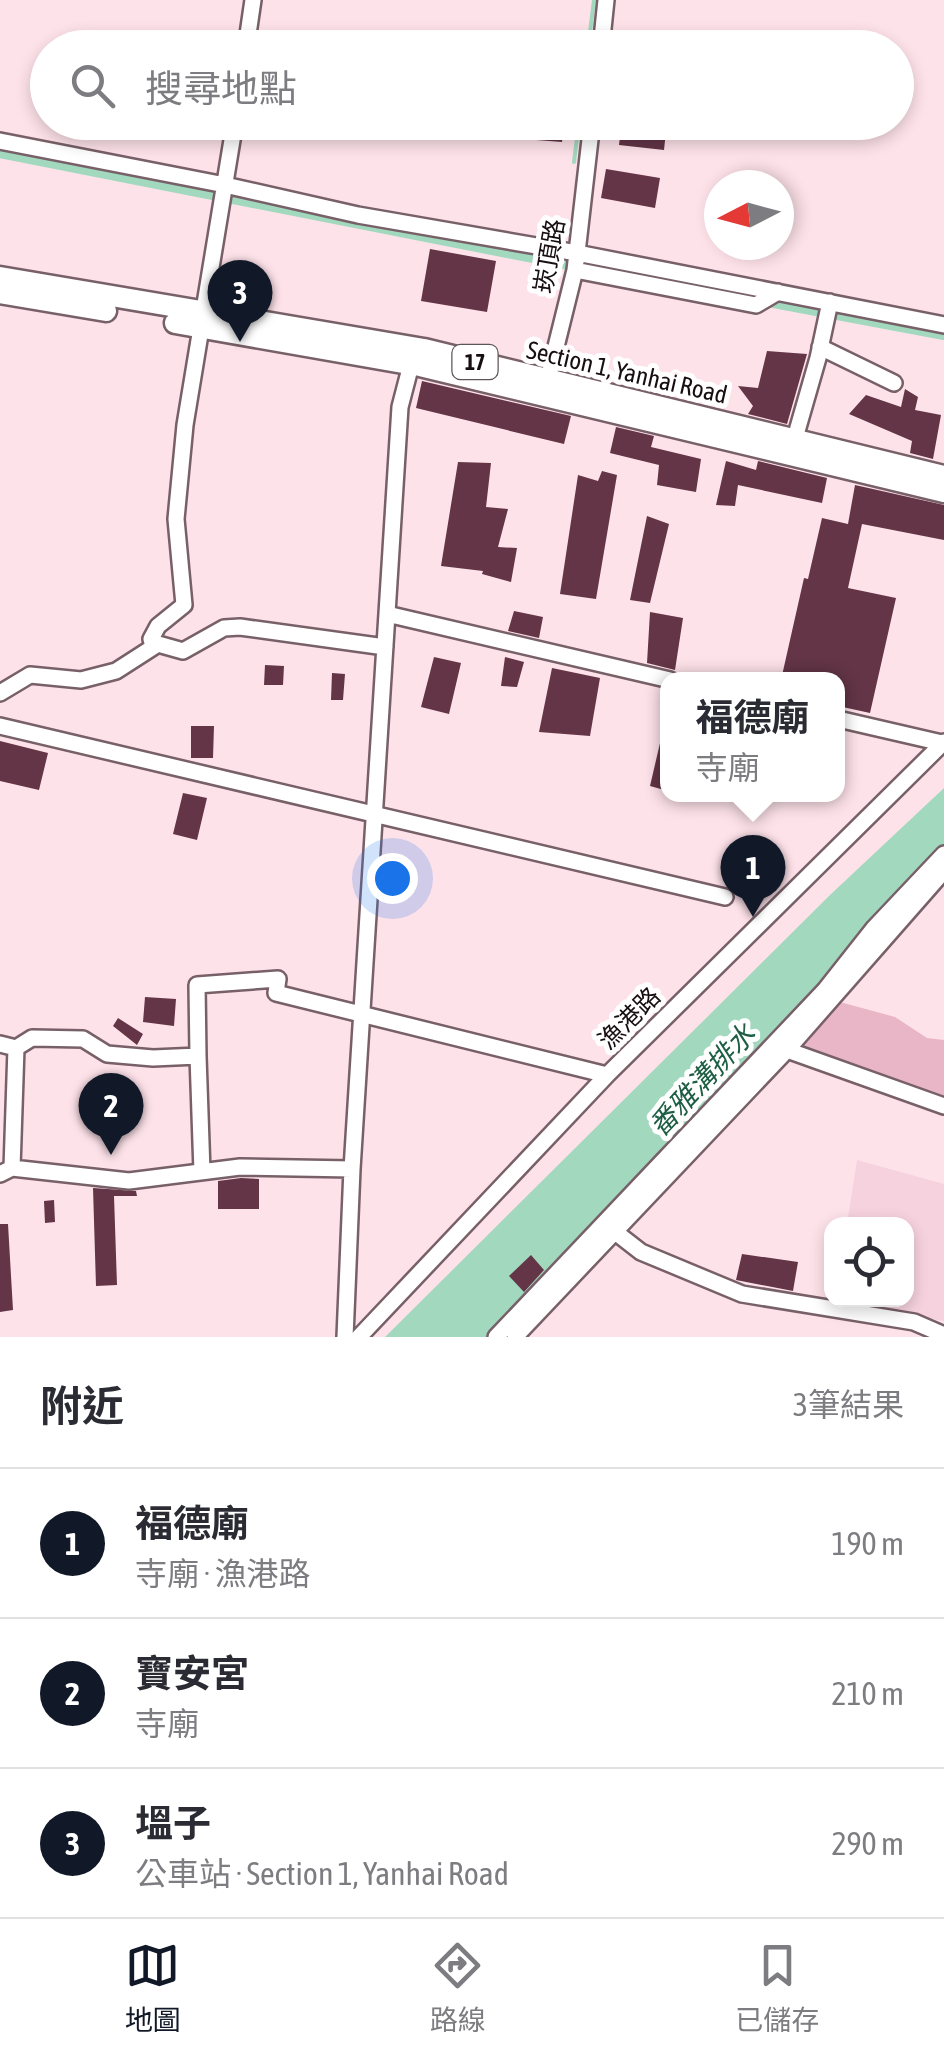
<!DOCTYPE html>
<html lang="zh-TW">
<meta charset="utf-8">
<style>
:root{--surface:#fff;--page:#f7f7f7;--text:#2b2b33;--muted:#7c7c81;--line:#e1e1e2;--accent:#111827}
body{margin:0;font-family:"Asap Condensed","Noto Sans TC",sans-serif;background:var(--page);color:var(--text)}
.controls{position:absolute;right:30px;bottom:30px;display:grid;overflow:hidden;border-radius:20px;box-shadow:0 5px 15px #0003}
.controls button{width:90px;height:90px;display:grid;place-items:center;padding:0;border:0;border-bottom:2px solid var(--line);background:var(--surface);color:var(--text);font:50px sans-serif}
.compass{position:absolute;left:704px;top:170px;width:90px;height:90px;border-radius:50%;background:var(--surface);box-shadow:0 5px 15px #0003;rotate:264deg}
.you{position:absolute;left:392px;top:878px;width:35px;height:35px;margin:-25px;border:8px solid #fff;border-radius:50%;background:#1a73e8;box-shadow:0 0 0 15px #1a73e833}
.badge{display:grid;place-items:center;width:65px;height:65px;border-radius:50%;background:var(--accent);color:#fff;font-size:32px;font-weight:700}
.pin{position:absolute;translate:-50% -82px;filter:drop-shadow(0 2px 5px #0008)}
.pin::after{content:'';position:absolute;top:52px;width:35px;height:30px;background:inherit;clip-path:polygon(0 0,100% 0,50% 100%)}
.popup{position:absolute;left:660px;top:672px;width:185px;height:130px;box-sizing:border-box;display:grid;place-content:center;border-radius:20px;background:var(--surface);filter:drop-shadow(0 2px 8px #0005);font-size:32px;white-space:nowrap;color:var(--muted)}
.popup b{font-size:38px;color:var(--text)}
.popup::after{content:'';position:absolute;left:50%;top:100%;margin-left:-20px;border:20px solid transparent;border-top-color:var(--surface)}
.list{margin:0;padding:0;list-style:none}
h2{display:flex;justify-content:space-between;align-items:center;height:130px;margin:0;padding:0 40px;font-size:42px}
h2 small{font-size:32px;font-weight:400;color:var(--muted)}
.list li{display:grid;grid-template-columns:65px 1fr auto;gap:30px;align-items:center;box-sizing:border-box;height:150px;padding:0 40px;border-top:2px solid var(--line)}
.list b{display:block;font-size:38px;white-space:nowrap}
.list p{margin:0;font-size:32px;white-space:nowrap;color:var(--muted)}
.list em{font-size:32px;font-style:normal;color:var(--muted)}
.icon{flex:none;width:55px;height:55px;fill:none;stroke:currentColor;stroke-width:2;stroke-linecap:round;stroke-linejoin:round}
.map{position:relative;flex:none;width:944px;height:1337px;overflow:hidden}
.search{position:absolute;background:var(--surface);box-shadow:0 5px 15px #0003;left:30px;right:30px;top:30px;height:110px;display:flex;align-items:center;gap:25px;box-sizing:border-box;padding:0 35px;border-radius:55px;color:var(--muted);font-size:38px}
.sheet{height:580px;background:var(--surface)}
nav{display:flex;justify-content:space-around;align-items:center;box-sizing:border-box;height:140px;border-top:2px solid var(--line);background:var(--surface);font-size:28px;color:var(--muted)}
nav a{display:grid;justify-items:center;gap:5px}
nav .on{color:var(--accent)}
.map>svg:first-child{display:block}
.built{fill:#f6d2de}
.green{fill:#e9b6c7}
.water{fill:#a2d9be}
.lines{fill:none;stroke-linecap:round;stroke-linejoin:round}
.stream{stroke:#a2d9be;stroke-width:4}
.canal{stroke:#a2d9be;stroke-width:14}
.building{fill:#633546}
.minor-casing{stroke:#786068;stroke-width:20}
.major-casing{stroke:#786068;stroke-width:25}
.minor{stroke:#fff;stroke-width:15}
.major{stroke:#fff;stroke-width:20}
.labels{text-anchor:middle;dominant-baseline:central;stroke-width:10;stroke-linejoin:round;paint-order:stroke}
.shield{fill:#fff;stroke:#5d5658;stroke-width:2.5}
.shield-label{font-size:22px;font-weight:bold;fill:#170e11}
.street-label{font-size:25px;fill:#170e11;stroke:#fff}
.water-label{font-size:28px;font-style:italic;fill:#1d5e44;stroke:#fff}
</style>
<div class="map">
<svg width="944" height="1337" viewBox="0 0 944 1337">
<rect width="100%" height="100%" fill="#fee2ea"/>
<path class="built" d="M857,1160L944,1184V1321L836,1301L906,1300V1224H847Z"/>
<path class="green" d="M840,1002L895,1017L927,1038L944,1040V1102L799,1048Z"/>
<path class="water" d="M944,788V850L492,1337H385L830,895Z"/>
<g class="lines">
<path class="stream" d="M588,48L594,0
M574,162L579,122"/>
<path class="canal" d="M0,151L583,266
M762,299L944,333"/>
</g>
<path class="building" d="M76,36L111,41L110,48H74Z
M538,122H564L562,142L536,140Z
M629,122H667L664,150L619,145L621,127H628Z
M606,169L660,178L655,208L601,198Z
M430,249L496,261L487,312L421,301Z
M767,351L807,354L787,424L748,414L753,406L738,386L758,388Z
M422,381L571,416L564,444L416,408Z
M905,389L918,397L915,410L941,415L933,459L910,453L912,441L849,414L866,395L901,407Z
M616,427L654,436L651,447L701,459L696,492L657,485L659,465L610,453Z
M726,461L756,470L758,461L827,478L822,503L738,485L735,506L716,505Z
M458,462L491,463L486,507L508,509L498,547L517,548L511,582L482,574L483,571L441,566Z
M602,471L617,475L596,599L560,594L578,475L598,481Z
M855,485L944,505V540L862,524L848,588L896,598L870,713L838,706V680H781L804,578L808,579L822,518L848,524Z
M647,516L669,524L650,603L630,600Z
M514,611L543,617L539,638L508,631Z
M650,612L683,618L675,670L647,663Z
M434,657L461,663L449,714L421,707Z
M505,657L524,662L517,687L501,686Z
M265,665L284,666L283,685H264Z
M552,668L600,678L590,736L539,732Z
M332,673L345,674L343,700H331Z
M191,726H214L213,758H191Z
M664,726H668V791L650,786Z
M0,741L48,753L39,790L0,781Z
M183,793L207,798L197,840L173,834Z
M145,997L176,999L174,1026L143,1022Z
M118,1018L143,1034L137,1045L113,1026Z
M241,1178L259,1179V1209H218V1181Z
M93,1188L136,1191L137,1196H114L117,1285L96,1286Z
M54,1200L55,1222L45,1223L44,1201Z
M0,1224H8L13,1310L0,1312Z
M742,1254L798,1262L793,1291L736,1280Z
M531,1255L544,1270L524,1292L509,1276Z"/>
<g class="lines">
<g class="minor-casing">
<path id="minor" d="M246,48L253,0
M601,48L606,0
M0,141L225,185L358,215L577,253L944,325
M575,270L756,305L778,292
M820,347L894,383
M546,387L575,270L592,122
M795,438L818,358L830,302
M387,614L670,680
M153,647L151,639L158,626L184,605L176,519L185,425L235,122
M0,693L30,675L81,680L116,671L158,644L183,651L224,628L240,627L385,647
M838,719L942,743
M0,726L725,897
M0,1044L16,1048L32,1038L83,1039L107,1054L153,1058L198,1056L197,985L278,979L276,993L607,1075
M787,1050L944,1106
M198,1056L202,1172
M12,1168L16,1048
M0,1174L12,1168L129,1181L240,1167L352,1169
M603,1231H614L641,1252L742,1294L914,1322L944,1335
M345,1337L352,1169L400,407L413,357
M359,1337L607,1075L944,742
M496,1337L825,990L874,928L944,854
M515,1337L787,1050L944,871"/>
</g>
<g class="major-casing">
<path id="major" d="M0,277L424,349L944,476
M0,293L106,311
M175,323L420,366L944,492"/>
</g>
<use href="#minor" class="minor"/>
<use href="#major" class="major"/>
</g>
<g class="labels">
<rect class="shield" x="452.5" y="345" width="45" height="34" rx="8"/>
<g class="shield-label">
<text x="475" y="362">17</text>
</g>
<g class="street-label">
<text transform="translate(549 256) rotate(-80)">崁頂路</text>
<text transform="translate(627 372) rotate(13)">Section 1, Yanhai Road</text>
<text transform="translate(629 1018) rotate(-45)">漁港路</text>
</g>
<g class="water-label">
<text transform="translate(702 1080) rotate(-47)">番雅溝排水</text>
</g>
</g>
</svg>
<div class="controls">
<button><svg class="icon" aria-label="locate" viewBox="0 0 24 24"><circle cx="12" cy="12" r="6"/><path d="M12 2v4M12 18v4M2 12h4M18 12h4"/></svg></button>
</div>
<svg class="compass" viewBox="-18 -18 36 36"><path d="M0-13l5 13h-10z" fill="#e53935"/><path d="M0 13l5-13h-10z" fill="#7c7c81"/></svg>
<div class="you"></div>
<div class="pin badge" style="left:753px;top:917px">1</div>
<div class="popup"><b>福德廟</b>寺廟</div>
<div class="pin badge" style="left:111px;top:1155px">2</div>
<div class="pin badge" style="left:240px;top:342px">3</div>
<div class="search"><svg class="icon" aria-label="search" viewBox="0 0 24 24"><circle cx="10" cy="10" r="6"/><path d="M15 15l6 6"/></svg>搜尋地點</div>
</div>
<section class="sheet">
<h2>附近<small>3筆結果</small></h2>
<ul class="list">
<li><span class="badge">1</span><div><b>福德廟</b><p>寺廟 · 漁港路</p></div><em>190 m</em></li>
<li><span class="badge">2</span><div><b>寶安宮</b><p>寺廟</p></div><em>210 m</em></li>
<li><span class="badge">3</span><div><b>塭子</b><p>公車站 · Section 1, Yanhai Road</p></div><em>290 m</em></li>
</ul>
</section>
<nav>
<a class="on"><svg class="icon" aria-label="map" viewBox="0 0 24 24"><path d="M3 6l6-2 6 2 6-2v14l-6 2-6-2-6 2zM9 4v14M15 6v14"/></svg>地圖</a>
<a><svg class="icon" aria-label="directions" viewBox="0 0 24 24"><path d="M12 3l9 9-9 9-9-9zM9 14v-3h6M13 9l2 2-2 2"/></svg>路線</a>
<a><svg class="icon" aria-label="saved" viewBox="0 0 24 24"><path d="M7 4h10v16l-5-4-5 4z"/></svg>已儲存</a>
</nav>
